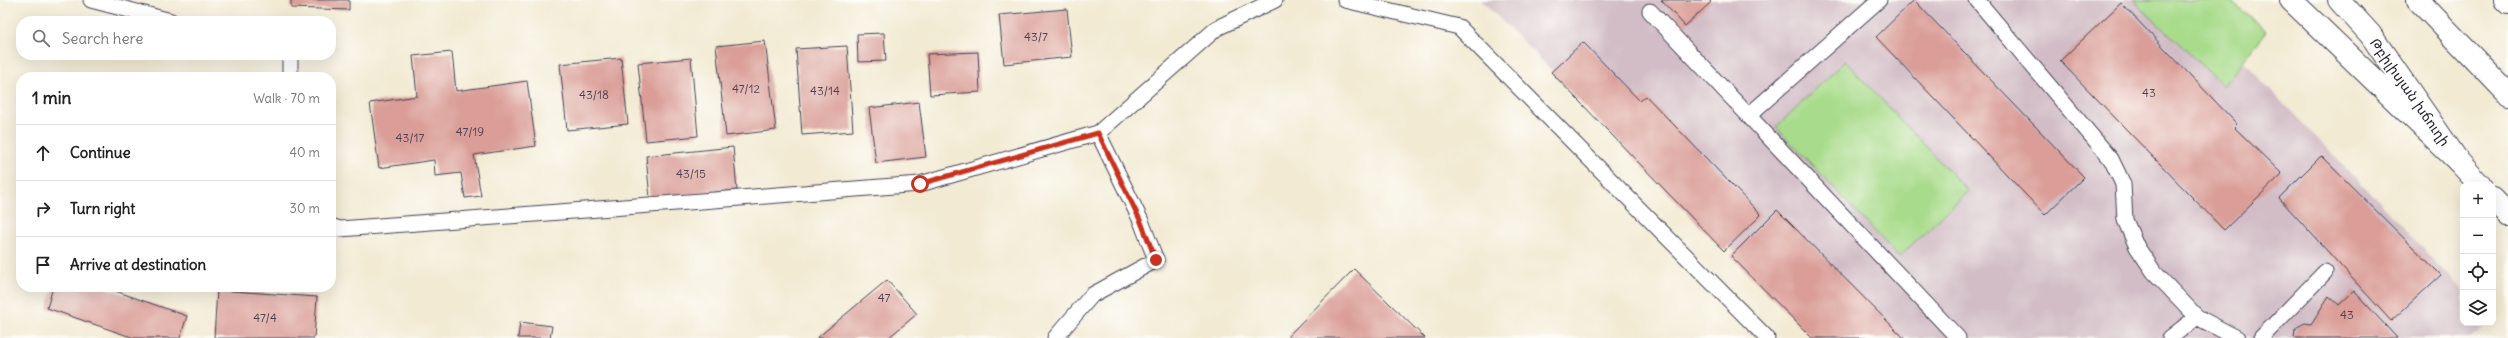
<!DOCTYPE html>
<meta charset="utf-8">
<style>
:root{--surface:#fff;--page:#f2f2f2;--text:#222;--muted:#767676;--line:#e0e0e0}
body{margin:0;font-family:Delius,"Noto Sans Armenian",sans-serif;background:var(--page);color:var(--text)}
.controls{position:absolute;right:12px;bottom:12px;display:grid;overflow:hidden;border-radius:8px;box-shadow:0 4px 16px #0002}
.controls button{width:36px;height:36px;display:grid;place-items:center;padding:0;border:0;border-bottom:1px solid var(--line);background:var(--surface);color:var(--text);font:20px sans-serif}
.stop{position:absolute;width:12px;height:12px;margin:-9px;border:3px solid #c8321e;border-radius:50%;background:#fff}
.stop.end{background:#c8321e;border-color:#fff;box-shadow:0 1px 4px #0008}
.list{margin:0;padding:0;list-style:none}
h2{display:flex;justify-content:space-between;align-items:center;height:52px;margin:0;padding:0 16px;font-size:17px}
h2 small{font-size:13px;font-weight:400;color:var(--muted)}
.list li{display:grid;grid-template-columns:26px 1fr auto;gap:12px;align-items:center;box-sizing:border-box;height:56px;padding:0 16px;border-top:1px solid var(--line)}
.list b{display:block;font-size:15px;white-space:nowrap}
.list em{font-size:13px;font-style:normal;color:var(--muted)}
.icon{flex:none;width:22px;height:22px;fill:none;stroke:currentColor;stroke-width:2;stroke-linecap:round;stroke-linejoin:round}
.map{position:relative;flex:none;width:2508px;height:338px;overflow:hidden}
.search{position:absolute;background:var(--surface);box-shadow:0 4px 16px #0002;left:16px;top:16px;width:320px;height:44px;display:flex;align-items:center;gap:10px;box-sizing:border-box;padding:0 14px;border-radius:16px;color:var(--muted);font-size:15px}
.panel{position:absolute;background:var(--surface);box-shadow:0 4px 16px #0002;left:16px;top:72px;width:320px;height:220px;border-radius:16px}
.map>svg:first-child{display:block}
.industrial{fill:#d2bdc6}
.green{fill:#a8db8b;stroke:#657e63}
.building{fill:#da9d97}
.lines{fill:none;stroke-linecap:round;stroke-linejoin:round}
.service-casing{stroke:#414052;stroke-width:17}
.primary-casing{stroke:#414052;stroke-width:24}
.trunk-casing{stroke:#414052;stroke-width:24}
.service{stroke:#fff;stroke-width:15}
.primary{stroke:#fff;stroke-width:22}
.trunk{stroke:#fff;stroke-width:22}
.route{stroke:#c8321e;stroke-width:5}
.labels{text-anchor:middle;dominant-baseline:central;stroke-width:3;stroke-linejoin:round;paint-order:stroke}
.number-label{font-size:12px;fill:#504152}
.street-label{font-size:14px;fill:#22223b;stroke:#fdfcf7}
</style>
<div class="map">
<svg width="2508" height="338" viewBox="0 0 2508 338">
<rect width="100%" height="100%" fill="#fdfcf7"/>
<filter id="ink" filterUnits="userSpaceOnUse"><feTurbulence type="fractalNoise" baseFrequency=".025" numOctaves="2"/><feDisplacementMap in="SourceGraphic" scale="8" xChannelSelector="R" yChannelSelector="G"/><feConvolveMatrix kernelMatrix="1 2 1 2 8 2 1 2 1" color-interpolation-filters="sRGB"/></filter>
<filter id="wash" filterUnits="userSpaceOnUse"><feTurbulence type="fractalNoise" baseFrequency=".012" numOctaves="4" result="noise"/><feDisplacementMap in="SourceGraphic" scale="16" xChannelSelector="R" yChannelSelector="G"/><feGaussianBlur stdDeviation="0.9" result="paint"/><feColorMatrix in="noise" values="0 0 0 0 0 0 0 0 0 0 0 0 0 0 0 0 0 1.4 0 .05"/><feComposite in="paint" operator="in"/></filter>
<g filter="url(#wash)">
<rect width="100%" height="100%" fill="#f2ead3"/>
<path class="industrial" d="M1481,0H2184L2463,290V323H2490L2470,338H1821Z"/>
<path class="green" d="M2134,0H2230L2267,31L2223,86Z
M1845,61L1968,191L1899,257L1776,127Z"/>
<g id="blocks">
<path class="building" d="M291,0H349V10L291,8Z
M1661,0H1709L1711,2L1685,26Z
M1914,0L2084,177L2045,215L1876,37Z
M2121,3L2237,124L2234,127L2282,174L2224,230L2060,61Z
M1067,9L1072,57L1004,64L999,15Z
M884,33L886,61L858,62L857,34Z
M765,41L776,130L726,136L716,46Z
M1583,42L1640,101L1646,96L1761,215L1724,251L1551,72Z
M847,46L853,131L802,135L796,49Z
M452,52L456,91L527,81L536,146L474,155L481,196L465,198L461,173L435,176L434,160L379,168L370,103L417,96L413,56Z
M978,52L980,92L930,95L927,54Z
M621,58L628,124L567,130L560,64Z
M691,58L698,136L646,141L638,63Z
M919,102L926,157L876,163L869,108Z
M733,147L737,190L650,199L646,156Z
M2321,156L2441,275L2391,321L2279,198Z
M1777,210L1904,338H1812L1731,256Z
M1354,269L1425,338H1289L1288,336Z
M887,280L917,314L888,338H817Z
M53,287H104L187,316L180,338H134L47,308Z
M217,290L317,297L314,338H214Z
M2354,291L2397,338H2294L2295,331L2299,326L2305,323L2311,324L2329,296L2339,305Z
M520,322L552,326L550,338H518Z"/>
</g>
</g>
<g filter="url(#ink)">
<use href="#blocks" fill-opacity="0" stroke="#414052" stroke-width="1"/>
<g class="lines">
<g class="service-casing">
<path id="service" d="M91,0L171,21
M1345,0L1459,27L1767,338
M1977,0L2111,159L2123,184L2125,220L2137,247L2154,272L2197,317L2237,338
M1650,11L1958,338
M290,55V77
M1749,115L1879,0
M331,226L340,229L920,184L1098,133L1217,28L1275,0
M1055,338L1092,295L1156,260L1141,221L1098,133
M2170,338L2197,317
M2261,338L2325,272"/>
</g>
<g class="primary-casing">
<path id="primary" d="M2339,0L2370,34L2458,161L2480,185
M2418,0L2508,94
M2493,199L2508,215"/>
</g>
<g class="trunk-casing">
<path id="trunk" d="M2291,0L2458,161
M2505,0L2508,3"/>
</g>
<use href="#service" class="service"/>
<use href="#primary" class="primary"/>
<use href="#trunk" class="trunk"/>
</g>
</g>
<g class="lines" filter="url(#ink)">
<path class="route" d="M920,184L1098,133L1141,222L1156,260"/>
</g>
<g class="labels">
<g class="number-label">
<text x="1036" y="36">43/7</text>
<text x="746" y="88">47/12</text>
<text x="825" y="90">43/14</text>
<text x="2149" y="92">43</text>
<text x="594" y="94">43/18</text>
<text x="470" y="131">47/19</text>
<text x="410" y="137">43/17</text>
<text x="691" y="173">43/15</text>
<text x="884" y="297">47</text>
<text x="2347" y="314">43</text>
<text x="265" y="317">47/4</text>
</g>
<g class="street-label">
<text transform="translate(2410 92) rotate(55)">Թբիլիսյան խճուղի</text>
</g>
</g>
</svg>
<div class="controls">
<button>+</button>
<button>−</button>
<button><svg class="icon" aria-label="locate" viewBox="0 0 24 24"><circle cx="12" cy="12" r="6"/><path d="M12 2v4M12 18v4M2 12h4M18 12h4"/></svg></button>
<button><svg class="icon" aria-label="layers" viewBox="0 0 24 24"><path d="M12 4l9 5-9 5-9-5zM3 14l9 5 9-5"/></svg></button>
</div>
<div class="stop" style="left:920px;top:184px"></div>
<div class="stop end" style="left:1156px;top:260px"></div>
<div class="search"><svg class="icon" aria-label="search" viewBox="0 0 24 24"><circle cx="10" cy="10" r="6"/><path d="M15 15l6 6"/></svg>Search here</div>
<section class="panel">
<h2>1 min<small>Walk · 70 m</small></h2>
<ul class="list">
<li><svg class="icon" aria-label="ahead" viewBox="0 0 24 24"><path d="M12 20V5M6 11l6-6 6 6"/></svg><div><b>Continue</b></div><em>40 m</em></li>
<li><svg class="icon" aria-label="right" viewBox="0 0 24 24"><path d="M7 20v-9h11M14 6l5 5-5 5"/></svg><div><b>Turn right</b></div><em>30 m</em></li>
<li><svg class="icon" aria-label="arrive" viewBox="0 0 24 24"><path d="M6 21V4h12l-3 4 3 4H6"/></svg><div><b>Arrive at destination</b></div></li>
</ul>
</section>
</div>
